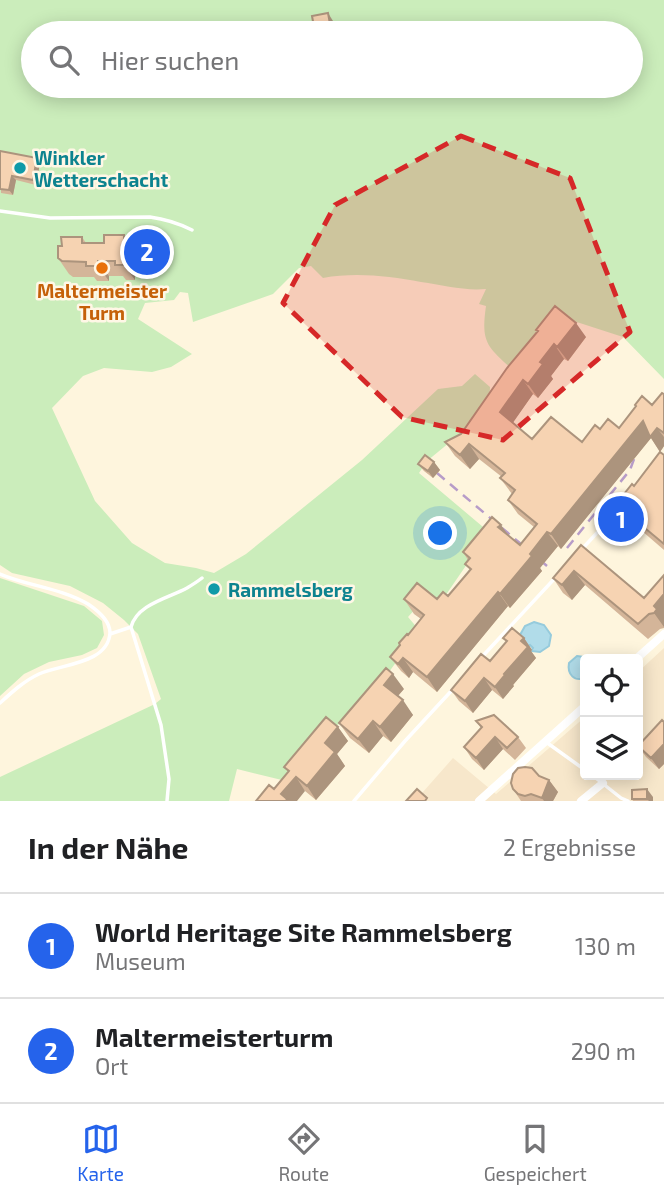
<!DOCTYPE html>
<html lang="de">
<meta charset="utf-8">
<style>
:root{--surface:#fff;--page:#f2f2f2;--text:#202124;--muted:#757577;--line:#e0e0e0;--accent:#2563eb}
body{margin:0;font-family:"Exo 2",sans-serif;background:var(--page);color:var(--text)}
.controls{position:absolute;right:21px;bottom:21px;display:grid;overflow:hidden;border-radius:7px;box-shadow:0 4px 18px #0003}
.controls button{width:63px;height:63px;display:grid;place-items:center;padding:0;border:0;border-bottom:2px solid var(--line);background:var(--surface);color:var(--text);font:35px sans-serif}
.you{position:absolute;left:441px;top:534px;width:24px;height:24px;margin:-18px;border:5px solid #fff;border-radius:50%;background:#1a73e8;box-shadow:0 0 0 10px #1a73e833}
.badge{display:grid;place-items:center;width:46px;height:46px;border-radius:50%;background:var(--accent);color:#fff;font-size:23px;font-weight:700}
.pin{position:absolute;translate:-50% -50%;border:4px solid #fff;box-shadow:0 2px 7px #0006}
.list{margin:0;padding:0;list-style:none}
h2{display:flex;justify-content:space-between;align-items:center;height:91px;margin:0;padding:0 28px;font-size:30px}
h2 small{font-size:23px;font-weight:400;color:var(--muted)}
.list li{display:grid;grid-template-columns:46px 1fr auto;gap:21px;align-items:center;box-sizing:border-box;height:105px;padding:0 28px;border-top:2px solid var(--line)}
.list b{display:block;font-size:26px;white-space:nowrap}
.list p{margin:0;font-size:23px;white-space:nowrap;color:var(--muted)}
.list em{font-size:23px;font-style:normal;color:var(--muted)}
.icon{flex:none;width:38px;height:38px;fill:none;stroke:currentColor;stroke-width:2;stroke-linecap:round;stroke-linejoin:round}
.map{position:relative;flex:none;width:664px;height:801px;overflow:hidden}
.search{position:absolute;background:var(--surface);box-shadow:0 4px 18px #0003;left:21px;right:21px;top:21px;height:77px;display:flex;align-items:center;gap:18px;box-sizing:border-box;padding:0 24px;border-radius:38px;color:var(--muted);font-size:26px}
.sheet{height:301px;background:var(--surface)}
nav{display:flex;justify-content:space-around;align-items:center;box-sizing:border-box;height:98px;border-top:2px solid var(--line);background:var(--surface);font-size:19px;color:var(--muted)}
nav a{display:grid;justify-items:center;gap:4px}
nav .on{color:var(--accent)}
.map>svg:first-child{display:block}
.residential{fill:#f7e7cb}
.green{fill:#cbedbb;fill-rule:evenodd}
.water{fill:#b1dce9;stroke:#96cbdc;stroke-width:2}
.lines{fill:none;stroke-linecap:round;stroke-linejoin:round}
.service{stroke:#fff;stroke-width:3.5}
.minor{stroke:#fff;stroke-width:8}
.rail{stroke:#b79cc8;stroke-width:2.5;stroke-dasharray:10 7;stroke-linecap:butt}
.wall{fill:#d4b599}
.shaded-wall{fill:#ac947d}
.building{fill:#f6d3b2;stroke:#ac947d;stroke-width:2}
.marked{fill:#d62828;fill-opacity:0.2;stroke:#d62828;stroke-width:5;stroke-dasharray:14 9;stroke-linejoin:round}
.culture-dot{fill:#0f9aa8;stroke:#fff7e6;stroke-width:2.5}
.food-dot{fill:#e8710a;stroke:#fff7e6;stroke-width:2.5}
.labels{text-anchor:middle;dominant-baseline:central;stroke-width:5;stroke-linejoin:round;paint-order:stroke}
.culture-label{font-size:19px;font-weight:bold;fill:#0d838f;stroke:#fff7e6;text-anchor:start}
.food-label{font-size:19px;font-weight:bold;fill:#c56008;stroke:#fff7e6}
</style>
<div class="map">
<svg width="664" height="801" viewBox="0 0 664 801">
<rect width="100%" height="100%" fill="#fef5dd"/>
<path class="residential" d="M664,648V801H415L453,758L496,794L585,717V775H638V672Z"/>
<path class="green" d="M0,0H664V379L623,337L552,314L512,369C486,346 481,341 486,306L479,304L486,289C464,291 443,285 421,282C389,276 355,272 323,278L311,266L299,268L273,294L193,322L188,293L180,292L174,300L145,303L138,319L192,354L171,367L152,372L104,368L83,376L52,408L95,501L132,543L165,563L196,568L214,573L246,554L362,460L438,389L462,386L475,374L490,387L489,410L427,461L419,473L489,532L441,602L427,596L408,617L419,630L364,707L330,730L286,781L237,769L229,801H0V777L155,704L161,699L138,634L124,620L103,603L70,586L12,573L0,565ZM33,33H631V86H33Z
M0,578L84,606L102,621L104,635L97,648L82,655L49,662L24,674L0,696Z"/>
<path class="water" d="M534,622L544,625L551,635L549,646L540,652L531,651L533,648L530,645L528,646L520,635L525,626Z
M577,656L584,657L588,659H585V678C574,682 567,674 569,663Z"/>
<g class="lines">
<path class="service" d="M0,211L50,218L150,217C165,219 178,223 192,230
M582,549L622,506
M0,574C28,586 61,588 88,604C97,610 110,620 110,633C108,664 61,664 39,674C24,681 12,692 0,703
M110,634L131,627
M480,659L556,577
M546,742L585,770
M592,775L621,798L628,801
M167,801L169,779L161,725L131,627C137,604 169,598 187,588C192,585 197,582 202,578
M354,801L405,741L454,688"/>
<path class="minor" d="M636,659L664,634
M479,801L585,706
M581,801L603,783"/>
<path class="rail" d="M437,473L547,566
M567,548L630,470L634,459"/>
</g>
<path class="wall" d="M333,21L335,32L318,33L314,27Z
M0,151L40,163L36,185L16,180L13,195L1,193Z
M124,235L132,246L144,239L152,252L148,257L137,254L135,251V280H126L123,276H109V281H97L94,277H73L69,274L58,258L62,246L82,237L86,243H104Z
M538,332L586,337L568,361L564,359L551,376L553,379L538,398L533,394L512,423L532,439L582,442L600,429L619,428L636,407L635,405H652L664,394V446L660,452L651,438L561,549L558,546L540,568L542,571L510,608L508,606L437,692L413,672L409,678L401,671L390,657L421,619L414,614L404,599H437L448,596L470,570L465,564L468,560L463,552L509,537L520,545L534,527L518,514L508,500L512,494L500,478L502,477L479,459L470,469L455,456L445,442L461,434Z
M664,455V550L627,518L616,504Z
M434,462L440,470L433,478L424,471L418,464Z
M581,545L644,598L664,575V628L660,629L648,639L585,585L572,600L563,593L553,578Z
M503,638H524L532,650L531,651L536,658L513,685L514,686L503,699L492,690L473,713L459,701L451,690L490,661L506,642Z
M404,689L398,696L413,715L391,742L383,736L369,753L350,738L339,723Z
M476,721L518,737L526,748L515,760L503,749L484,770L472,759L464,747L481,728Z
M664,722V764L659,769L646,757L638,746Z
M338,727L348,741L337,754L345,766L316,800L305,791L284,767Z
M539,776L549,780L558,792L553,801H521L513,789Z
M653,797V801H633L632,799Z"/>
<path class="shaded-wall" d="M328,13L333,21L335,32L330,24Z
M37,158L40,163L36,185L33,180Z
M12,176L16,180L13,195L9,190Z
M124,235L135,251V280L124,265Z
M144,239L152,252L148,257L143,249Z
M98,261L109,276V281L98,266Z
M576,323L586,337L568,361L557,347Z
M554,344L564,359L551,376L553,379L538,398L528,384L540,362Z
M523,380L533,394L510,427L500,412Z
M643,421L657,428L664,437V446L660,452L651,438L561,549L551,534Z
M469,444L479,459L470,469L460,455Z
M434,462L440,470L433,478L428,471Z
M501,525L511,539L498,527Z
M547,532L558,546L540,568L542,571L510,608L500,594L530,554Z
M574,571L585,585L572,600L562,585Z
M498,592L508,606L437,692L427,677Z
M664,594V627L654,613V606Z
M524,638L532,650L531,651L536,658L513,685L514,686L503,699L495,687L504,674Z
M403,658L413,672L409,678L398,664Z
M393,674L404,689L395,699L384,685Z
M484,678L492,690L473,713L465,701Z
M403,700L413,715L391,742L380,727Z
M373,721L383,736L369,753L358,739Z
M338,727L348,741L337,754L345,766L316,800L307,786L325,743Z
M495,737L503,749L484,770L476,758Z
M664,744V764L659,769L651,758Z
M296,777L305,791L297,801H285L281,794Z
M549,780L558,792L553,801H544L542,798Z
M647,789L653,797V801H649L647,799Z"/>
<path class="building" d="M328,13L330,24L314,27L312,16Z
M0,151L37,158L33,180L12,176L9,190L0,189Z
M104,235H124V265H115V261H98V266H86V262L62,261L58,258V246H62L61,237H82V243H104Z
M140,238L144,239L147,245L143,249L131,246Z
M555,306L576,323L557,347L554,344L540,362L543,364L528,384L523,380L500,412L532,439L551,417L582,442L595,425L600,429L608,419L619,428L636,406L635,405L642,396L652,405L662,393L664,394V433L657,428L650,437L643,421L551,534L547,532L530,554L532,556L500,594L498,592L427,677L403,658L398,664L390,657L400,645L399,643L407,634L408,635L424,615L404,599L417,583L437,599L443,592L448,596L471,569L465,564L470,558L463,552L492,517L501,525L498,527L520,545L537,524L508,500L515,490L500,478L505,473L469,444L460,455L445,442L461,434L507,368L538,331L536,330Z
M660,452L664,455V544L616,504L632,484L634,486Z
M425,455L434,462L428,471L418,464Z
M581,545L644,598L664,575V594L654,606L657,609L654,613L649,614L638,624L574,571L562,585L553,578Z
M512,628L524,638L521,641L528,647L504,674L505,675L495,687L484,678L465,701L451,690L481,654L490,661L507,641L503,638Z
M386,668L393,674L384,685L403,700L380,727L373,721L358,739L339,723Z
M494,715L518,737L507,748L495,737L476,758L464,747L482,727L476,721Z
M326,717L338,727L325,743L335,752L307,786L296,777L281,794L287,799L286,801H256L269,785L274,789L289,771L284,767Z
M662,720L664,722V744L651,758L638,746Z
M525,767L532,768L539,776L549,780L542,798L531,794L525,796L518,794L513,789L511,783L513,774L518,768Z
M417,789L427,798L425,801H406Z
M647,789V799H632V790Z"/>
<path class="marked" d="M461,136L570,178L630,332L503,440L402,417L283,303L335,205Z"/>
<g class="culture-dot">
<circle cx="20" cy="168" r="7"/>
<circle cx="214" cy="589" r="7"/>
</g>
<circle class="food-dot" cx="102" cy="268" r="7"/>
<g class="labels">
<g class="culture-label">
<text x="34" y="157">Winkler<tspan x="34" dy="22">Wetterschacht</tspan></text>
<text x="228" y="589">Rammelsberg</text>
</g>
<g class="food-label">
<text x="102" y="290">Maltermeister<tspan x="102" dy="22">Turm</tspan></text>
</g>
</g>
</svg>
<div class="controls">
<button><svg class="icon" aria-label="locate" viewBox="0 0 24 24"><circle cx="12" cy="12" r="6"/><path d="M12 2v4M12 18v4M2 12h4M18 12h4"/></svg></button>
<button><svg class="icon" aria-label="layers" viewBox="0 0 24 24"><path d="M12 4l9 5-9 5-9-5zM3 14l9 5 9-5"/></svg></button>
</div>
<div class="you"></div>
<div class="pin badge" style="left:621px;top:519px">1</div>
<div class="pin badge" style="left:147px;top:252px">2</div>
<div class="search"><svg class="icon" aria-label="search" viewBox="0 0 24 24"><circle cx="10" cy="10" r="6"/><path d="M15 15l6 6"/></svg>Hier suchen</div>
</div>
<section class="sheet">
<h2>In der Nähe<small>2 Ergebnisse</small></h2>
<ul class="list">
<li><span class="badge">1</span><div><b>World Heritage Site Rammelsberg</b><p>Museum</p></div><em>130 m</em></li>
<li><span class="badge">2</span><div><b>Maltermeisterturm</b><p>Ort</p></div><em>290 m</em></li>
</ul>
</section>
<nav>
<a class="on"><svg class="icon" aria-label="map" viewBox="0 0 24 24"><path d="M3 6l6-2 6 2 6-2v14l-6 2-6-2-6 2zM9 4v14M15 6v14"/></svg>Karte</a>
<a><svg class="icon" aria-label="directions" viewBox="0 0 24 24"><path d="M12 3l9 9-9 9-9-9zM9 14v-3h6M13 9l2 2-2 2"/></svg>Route</a>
<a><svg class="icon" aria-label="saved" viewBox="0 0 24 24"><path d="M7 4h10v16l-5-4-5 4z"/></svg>Gespeichert</a>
</nav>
